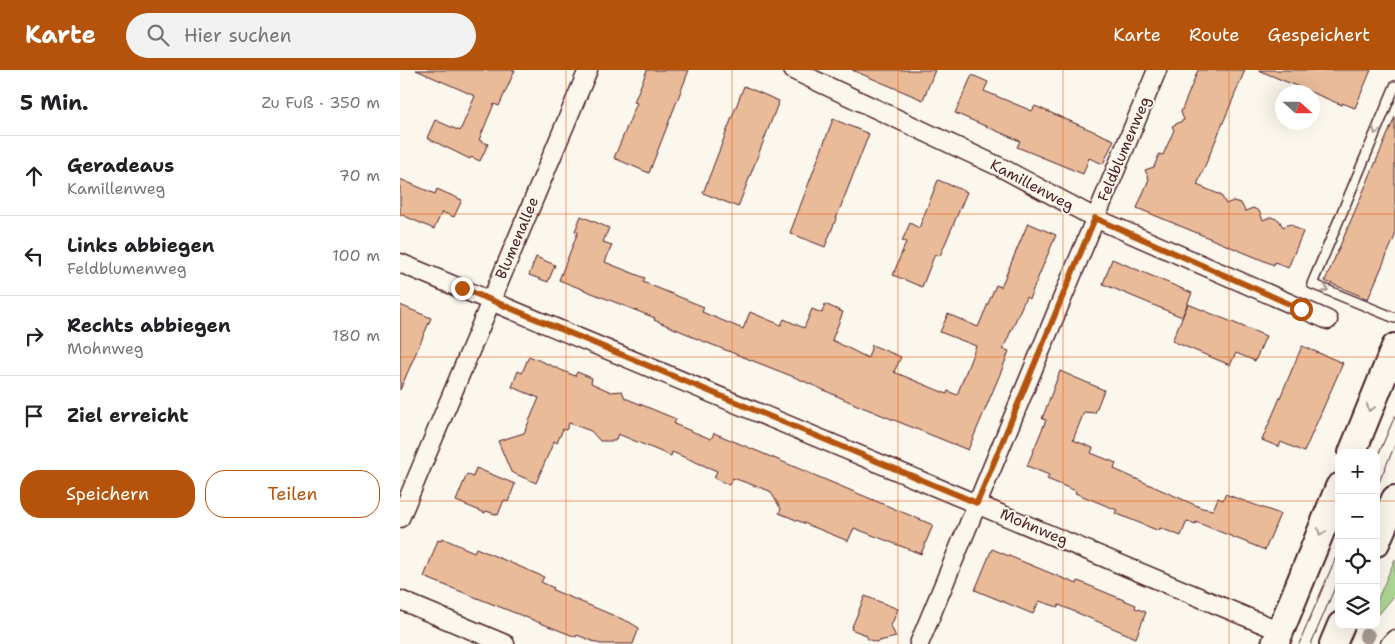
<!DOCTYPE html>
<html lang="de">
<meta charset="utf-8">
<style>
:root{--surface:#fff;--page:#f2f2f2;--text:#202124;--muted:#757577;--line:#e0e0e0;--accent:#b45309}
body{margin:0;font-family:"Shantell Sans",sans-serif;background:var(--page);color:var(--text)}
.controls{position:absolute;right:15px;bottom:15px;display:grid;overflow:hidden;border-radius:10px;box-shadow:0 5px 20px #0002}
.controls button{width:45px;height:45px;display:grid;place-items:center;padding:0;border:0;border-bottom:1px solid var(--line);background:var(--surface);color:var(--text);font:25px sans-serif}
.compass{position:absolute;left:875px;top:15px;width:45px;height:45px;border-radius:50%;background:var(--surface);box-shadow:0 5px 20px #0002;rotate:111deg}
.stop{position:absolute;width:15px;height:15px;margin:-11px;border:4px solid #b45309;border-radius:50%;background:#fff}
.stop.end{background:#b45309;border-color:#fff;box-shadow:0 1px 5px #0008}
.list{margin:0;padding:0;list-style:none}
h2{display:flex;justify-content:space-between;align-items:center;height:65px;margin:0;padding:0 20px;font-size:21px}
h2 small{font-size:16px;font-weight:400;color:var(--muted)}
.list li{display:grid;grid-template-columns:32px 1fr auto;gap:15px;align-items:center;box-sizing:border-box;height:80px;padding:0 20px;border-top:1px solid var(--line)}
.list b{display:block;font-size:19px;white-space:nowrap}
.list p{margin:0;font-size:16px;white-space:nowrap;color:var(--muted)}
.list em{font-size:16px;font-style:normal;color:var(--muted)}
.actions{display:flex;gap:10px;padding:15px 20px}
.actions a{flex:1;padding:11px 0;border:1px solid var(--accent);border-radius:20px;text-align:center;font-size:18px;color:var(--accent)}
.actions .main{background:var(--accent);color:#fff}
.icon{flex:none;width:28px;height:28px;fill:none;stroke:currentColor;stroke-width:2;stroke-linecap:round;stroke-linejoin:round}
.map{position:relative;flex:none;width:995px;height:574px;overflow:hidden}
header{display:flex;align-items:center;gap:30px;box-sizing:border-box;height:70px;padding:0 25px;background:var(--accent);color:#fff}
header strong{font-size:24px}
nav{display:flex;gap:28px;margin-inline-start:auto;font-size:18px}
.search{width:350px;height:45px;background:var(--page);display:flex;align-items:center;gap:12px;box-sizing:border-box;padding:0 18px;border-radius:28px;color:var(--muted);font-size:19px}
main{display:flex}
aside{flex:1;background:var(--surface)}
.map>svg:first-child{display:block}
.green{fill:#add795;stroke:#7c7b60}
.building{fill:#e9bb99;stroke:#4a1f2b}
.lines{fill:none;stroke-linecap:round;stroke-linejoin:round}
.service-casing{stroke:#4a1f2b;stroke-width:12}
.minor-casing{stroke:#4a1f2b;stroke-width:21}
.primary-casing{stroke:#4a1f2b;stroke-width:30}
.service{stroke:#fbf7ec;stroke-width:9}
.minor{stroke:#fbf7ec;stroke-width:18}
.primary{stroke:#fbf7ec;stroke-width:26}
.tram{stroke:#4a1f2b;stroke-width:1}
.tree{fill:#a79a91}
.oneway{stroke:#ab9695}
.route{stroke:#b45309;stroke-width:6}
.grid{fill:none;stroke:#e8590c;stroke-width:1;stroke-opacity:0.55}
.labels{text-anchor:middle;dominant-baseline:central;stroke-width:4;stroke-linejoin:round;paint-order:stroke}
.street-label{font-size:15px;fill:#4a1f2b;stroke:#fbf7ec}
</style>
<header>
<strong>Karte</strong>
<div class="search"><svg class="icon" aria-label="search" viewBox="0 0 24 24"><circle cx="10" cy="10" r="6"/><path d="M15 15l6 6"/></svg>Hier suchen</div>
<nav><a>Karte</a><a>Route</a><a>Gespeichert</a></nav>
</header>
<main>
<aside>
<h2>5 Min.<small>Zu Fuß · 350 m</small></h2>
<ul class="list">
<li><svg class="icon" aria-label="ahead" viewBox="0 0 24 24"><path d="M12 20V5M6 11l6-6 6 6"/></svg><div><b>Geradeaus</b><p>Kamillenweg</p></div><em>70 m</em></li>
<li><svg class="icon" aria-label="left" viewBox="0 0 24 24"><path d="M17 20v-9H6M10 6l-5 5 5 5"/></svg><div><b>Links abbiegen</b><p>Feldblumenweg</p></div><em>100 m</em></li>
<li><svg class="icon" aria-label="right" viewBox="0 0 24 24"><path d="M7 20v-9h11M14 6l5 5-5 5"/></svg><div><b>Rechts abbiegen</b><p>Mohnweg</p></div><em>180 m</em></li>
<li><svg class="icon" aria-label="arrive" viewBox="0 0 24 24"><path d="M6 21V4h12l-3 4 3 4H6"/></svg><div><b>Ziel erreicht</b></div></li>
</ul>
<div class="actions"><a class="main">Speichern</a><a>Teilen</a></div>
</aside>
<div class="map">
<svg width="995" height="574" viewBox="0 0 995 574">
<rect width="100%" height="100%" fill="#fbf7ec"/>
<filter id="ink" filterUnits="userSpaceOnUse"><feTurbulence type="fractalNoise" baseFrequency=".02" numOctaves="2"/><feDisplacementMap in="SourceGraphic" scale="10" xChannelSelector="R" yChannelSelector="G"/><feConvolveMatrix kernelMatrix="1 2 1 2 8 2 1 2 1" color-interpolation-filters="sRGB"/></filter>
<g filter="url(#ink)">
<path class="green" d="M995,489V525L979,544H976V533Z"/>
<path class="building" d="M16,0H115L99,36L94,34L79,70L88,74L80,91L71,87L70,89L27,68L35,50L60,61L75,26Z
M247,0H289L249,103L214,88L237,33L234,32Z
M452,0H535L523,30Z
M798,0H845L797,115L821,125L826,134L833,131L841,133L845,141L853,138L859,141L863,150L871,147L879,150L883,157L890,154L903,162L888,198L875,192L874,195L737,138L749,109L745,100L754,97L759,84L763,85L774,60L772,56L784,50L781,42Z
M858,0H971L955,38L942,33V35Z
M572,5L588,12L584,21L632,41L635,36L714,70L703,94L689,88L683,104L617,77L620,71L555,43Z
M344,16L379,31L338,137L303,123Z
M995,47V166L968,229L925,211Z
M433,49L469,64L425,177L390,163Z
M0,109L35,124L37,119L62,130L54,147L42,142L34,159L0,144Z
M538,110L567,122L540,186L535,184L522,217L493,205L506,172L502,171L510,153L519,158Z
M181,146L209,158L203,172L212,175L205,192L245,208L243,212L304,237L302,242L343,259L350,242L381,255L384,249L404,258L412,239L422,243L425,234L443,242L432,270L468,288L472,275L501,287L494,302L547,324L548,321L557,325L576,276L540,262L548,244L578,257L596,215L601,217L628,153L656,165L629,229L626,227L603,279L609,281L603,297L568,380L457,335L399,309L290,266V265L254,250L255,248L159,210L178,162L175,161Z
M136,187L155,195L148,212L129,205Z
M712,189L792,223L782,247L703,214Z
M788,234L866,266L855,291L836,283L830,295L772,271Z
M0,235L31,248L0,320Z
M902,276L943,293L904,382L881,372L879,377L862,370Z
M129,286L175,306L177,302L192,308L191,313L211,322L222,321L225,328L276,349L274,354L311,369L314,363L533,455L521,484L454,458L448,471L379,443L381,439L370,421L333,408L329,415L314,408L317,401L272,382L271,386L218,364L215,371H200L191,361L169,353L166,360L163,359L157,373L154,371L136,413L111,402L98,371L124,363L139,328L112,317L118,301L122,303Z
M660,301L704,320L695,343L684,342L673,370L693,378L691,383L716,393L714,399L802,438L813,440L818,428L823,430L825,424L880,444L865,480L796,452V454L787,451L781,466L760,458L759,461L715,443L717,440L675,423L676,421L647,409L649,405L627,396L646,350L642,349Z
M76,398L115,414L108,432L104,430L98,445L86,441L85,443L56,431L67,404L73,407Z
M42,468L74,482L76,478L144,507L141,512L154,518L153,520L229,552L239,558L233,574H200L177,565L176,567L24,507L38,470L41,471Z
M592,479L677,514L678,511L736,535L735,538L746,542L736,568L659,535L658,537L639,531L633,544L575,520Z
M465,526L498,539L491,556L496,567L475,572L468,569L466,565L451,559Z"/>
<g class="lines">
<g class="service-casing">
<path id="service" d="M995,16L912,214L995,248"/>
</g>
<g class="minor-casing">
<path id="minor" d="M393,0L602,98L695,148L928,250
M0,193L880,561
M0,448L188,0
M0,530L105,574
M519,574L757,0
M990,574L995,569"/>
</g>
<g class="primary-casing">
<path id="primary" d="M952,383L995,277
M976,473L995,429
M875,574L939,417
M933,574L941,555"/>
</g>
<use href="#service" class="service"/>
<use href="#minor" class="minor"/>
<use href="#primary" class="primary"/>
<path class="tram" d="M976,390L995,346
M976,419L995,375
M899,574L939,480
M911,574L939,508"/>
</g>
<circle class="tree" cx="967" cy="566" r="8"/>
<defs><path id="oneway-chevron" d="M-2-3.5L2.5 0L-2 3.5" fill="none" stroke-width="1.6" stroke-linecap="round" stroke-linejoin="round" transform="scale(1.25)"/></defs>
<g class="oneway">
<use href="#oneway-chevron" transform="translate(976 61) rotate(113)"/>
<use href="#oneway-chevron" transform="translate(925 219) rotate(22)"/>
<use href="#oneway-chevron" transform="translate(970 338) rotate(112)"/>
<use href="#oneway-chevron" transform="translate(921 462) rotate(112)"/>
</g>
</g>
<g class="lines" filter="url(#ink)">
<path class="route" d="M62,218L577,433L695,148L901,239"/>
</g>
<path class="grid" d="M166,0V574M332,0V574M498,0V574M663,0V574M829,0V574M0,144H995M0,287H995M0,431H939M976,431H995"/>
<g class="labels">
<g class="street-label">
<text transform="translate(724 79) rotate(-67)">Feldblumenweg</text>
<text transform="translate(632 115) rotate(28)">Kamillenweg</text>
<text transform="translate(117 168) rotate(-67)">Blumenallee</text>
<text transform="translate(634 457) rotate(23)">Mohnweg</text>
</g>
</g>
</svg>
<div class="controls">
<button>+</button>
<button>−</button>
<button><svg class="icon" aria-label="locate" viewBox="0 0 24 24"><circle cx="12" cy="12" r="6"/><path d="M12 2v4M12 18v4M2 12h4M18 12h4"/></svg></button>
<button><svg class="icon" aria-label="layers" viewBox="0 0 24 24"><path d="M12 4l9 5-9 5-9-5zM3 14l9 5 9-5"/></svg></button>
</div>
<svg class="compass" viewBox="-18 -18 36 36"><path d="M0-13l5 13h-10z" fill="#e53935"/><path d="M0 13l5-13h-10z" fill="#757577"/></svg>
<div class="stop" style="left:901px;top:239px"></div>
<div class="stop end" style="left:62px;top:218px"></div>
</div>
</main>
